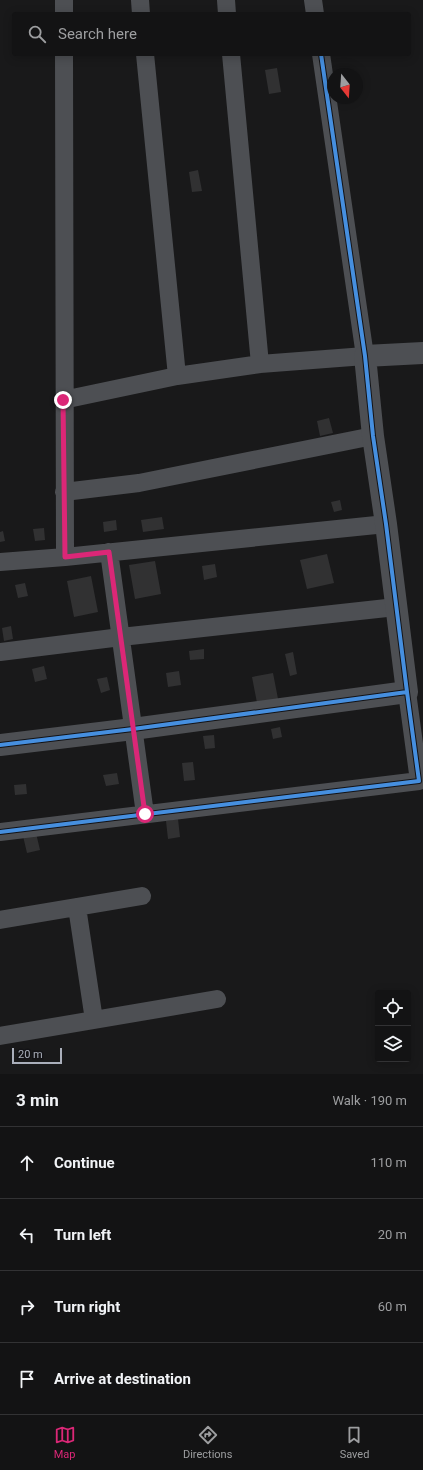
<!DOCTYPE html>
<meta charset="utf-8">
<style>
:root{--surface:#131314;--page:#202022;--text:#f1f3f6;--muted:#9d9ea0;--line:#323234;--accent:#db2777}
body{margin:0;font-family:Roboto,sans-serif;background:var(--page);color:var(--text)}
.controls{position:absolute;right:12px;bottom:12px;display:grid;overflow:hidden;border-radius:4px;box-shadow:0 2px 10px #0003}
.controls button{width:36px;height:36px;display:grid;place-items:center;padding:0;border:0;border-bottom:1px solid var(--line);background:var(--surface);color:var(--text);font:20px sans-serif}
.compass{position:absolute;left:327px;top:68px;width:36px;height:36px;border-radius:50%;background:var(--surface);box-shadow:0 2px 10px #0003;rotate:163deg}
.scale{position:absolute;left:12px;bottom:10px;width:50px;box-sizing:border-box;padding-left:4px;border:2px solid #aaafbb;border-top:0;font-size:11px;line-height:14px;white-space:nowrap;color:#aaafbb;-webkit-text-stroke:3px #131316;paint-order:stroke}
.stop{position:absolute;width:12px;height:12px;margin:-9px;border:3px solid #db2777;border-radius:50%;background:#fff}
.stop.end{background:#db2777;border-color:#fff;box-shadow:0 1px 4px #0008}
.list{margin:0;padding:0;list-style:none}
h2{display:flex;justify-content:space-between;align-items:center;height:52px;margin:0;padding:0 16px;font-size:17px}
h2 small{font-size:13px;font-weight:400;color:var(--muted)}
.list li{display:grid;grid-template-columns:26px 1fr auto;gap:12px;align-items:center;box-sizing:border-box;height:72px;padding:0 16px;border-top:1px solid var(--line)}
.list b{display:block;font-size:15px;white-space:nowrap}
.list em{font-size:13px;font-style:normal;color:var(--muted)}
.icon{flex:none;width:22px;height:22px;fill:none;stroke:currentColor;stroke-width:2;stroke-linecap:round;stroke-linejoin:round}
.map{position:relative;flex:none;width:423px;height:1074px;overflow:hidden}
.search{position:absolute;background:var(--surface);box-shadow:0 2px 10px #0003;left:12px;right:12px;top:12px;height:44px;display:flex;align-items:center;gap:10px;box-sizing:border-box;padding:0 14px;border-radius:4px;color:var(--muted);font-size:15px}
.sheet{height:340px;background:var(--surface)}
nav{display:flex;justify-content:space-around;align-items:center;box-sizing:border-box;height:56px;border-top:1px solid var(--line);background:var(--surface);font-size:11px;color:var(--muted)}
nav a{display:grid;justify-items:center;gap:2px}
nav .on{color:var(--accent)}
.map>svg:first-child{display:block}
.building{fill:#313132}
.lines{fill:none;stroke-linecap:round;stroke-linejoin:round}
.minor{stroke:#4d4f53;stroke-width:18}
.tertiary{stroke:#4d4f53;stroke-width:22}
.cycleway-casing{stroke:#131316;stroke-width:6}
.cycleway{stroke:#468fdf;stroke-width:4}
.route{stroke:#db2777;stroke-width:5}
</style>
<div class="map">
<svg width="423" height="1074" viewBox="0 0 423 1074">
<rect width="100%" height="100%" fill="#19191a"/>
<path class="building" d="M277,68L281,92L269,94L265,70Z
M198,170L202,191L192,192L189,172Z
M329,418L333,433L320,436L317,421Z
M340,500L342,510L334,512L331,502Z
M162,517L164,529L143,532L141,520Z
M116,520L117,530L104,532L103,522Z
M44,528L45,540L35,541L33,529Z
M3,531L5,541L0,542V532Z
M327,554L334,583L307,589L300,560Z
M155,561L161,594L135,599L129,565Z
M215,564L217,577L204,580L202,566Z
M91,576L98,612L74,617L67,581Z
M25,583L28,596L18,598L15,585Z
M11,626L13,639L4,641L2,628Z
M204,649V659L190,660L189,651Z
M293,652L297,674L290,676L285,654Z
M44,666L47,679L35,682L32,669Z
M179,671L181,685L168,687L166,673Z
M273,673L279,704L258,708L252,677Z
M107,677L110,690L101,693L97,679Z
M280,727L282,737L273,739L271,729Z
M214,735L215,748L205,749L203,736Z
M193,762L195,780L184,781L182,763Z
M117,773L119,784L106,786L103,775Z
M26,784L27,794L15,795L14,785Z
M178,819L180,837L168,839L166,821Z
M36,833L40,850L27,853L23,836Z"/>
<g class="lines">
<path class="minor" d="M140,0L141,14
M226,0L227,14
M313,0L315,14
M64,14V0
M64,54L65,557
M145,54L177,376
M231,54L260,364
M63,400L177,376L260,364L365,356L321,54
M64,492L139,483L373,436
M109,552L145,814
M0,562L65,557L386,524
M0,652L121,637L396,607
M0,832L419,781L407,692
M77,907L94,1020
M0,920L142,896
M0,1036L217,999"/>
<path class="tertiary" d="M0,745L133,729L407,692L386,524L373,436L365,356L423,353"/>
<g class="cycleway-casing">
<path id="cycleway" d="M0,745L133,729L407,692L386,524L373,436L365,356L321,54
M0,832L419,781L407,692"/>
</g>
<use href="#cycleway" class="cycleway"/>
</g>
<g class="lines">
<path class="route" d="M63,400L65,557L109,552L145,814"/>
</g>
</svg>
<div class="controls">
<button><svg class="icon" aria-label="locate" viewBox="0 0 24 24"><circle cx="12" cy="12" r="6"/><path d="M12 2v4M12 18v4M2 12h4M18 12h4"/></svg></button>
<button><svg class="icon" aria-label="layers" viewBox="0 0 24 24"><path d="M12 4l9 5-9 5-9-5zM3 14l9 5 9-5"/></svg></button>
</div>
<svg class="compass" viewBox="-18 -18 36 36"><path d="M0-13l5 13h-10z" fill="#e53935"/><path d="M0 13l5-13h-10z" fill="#9d9ea0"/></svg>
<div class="scale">20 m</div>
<div class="stop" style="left:145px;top:814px"></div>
<div class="stop end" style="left:63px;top:400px"></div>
<div class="search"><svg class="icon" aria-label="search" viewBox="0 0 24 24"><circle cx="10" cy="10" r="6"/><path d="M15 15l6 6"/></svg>Search here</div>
</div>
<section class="sheet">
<h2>3 min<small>Walk · 190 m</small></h2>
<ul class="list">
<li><svg class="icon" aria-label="ahead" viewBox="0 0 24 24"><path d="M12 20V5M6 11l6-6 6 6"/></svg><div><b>Continue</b></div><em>110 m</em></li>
<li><svg class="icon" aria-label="left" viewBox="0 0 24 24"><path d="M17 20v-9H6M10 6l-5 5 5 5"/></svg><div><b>Turn left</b></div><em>20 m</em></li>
<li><svg class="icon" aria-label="right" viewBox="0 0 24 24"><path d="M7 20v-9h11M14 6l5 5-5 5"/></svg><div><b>Turn right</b></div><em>60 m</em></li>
<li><svg class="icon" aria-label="arrive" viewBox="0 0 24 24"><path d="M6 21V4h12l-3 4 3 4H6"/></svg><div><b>Arrive at destination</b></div></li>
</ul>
</section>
<nav>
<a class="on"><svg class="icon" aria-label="map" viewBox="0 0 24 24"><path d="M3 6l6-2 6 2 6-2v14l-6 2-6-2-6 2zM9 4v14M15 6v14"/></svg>Map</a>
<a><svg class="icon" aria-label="directions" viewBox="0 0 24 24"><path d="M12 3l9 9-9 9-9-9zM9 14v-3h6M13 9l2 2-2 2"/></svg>Directions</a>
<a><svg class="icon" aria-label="saved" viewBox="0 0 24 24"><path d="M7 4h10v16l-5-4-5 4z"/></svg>Saved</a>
</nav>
